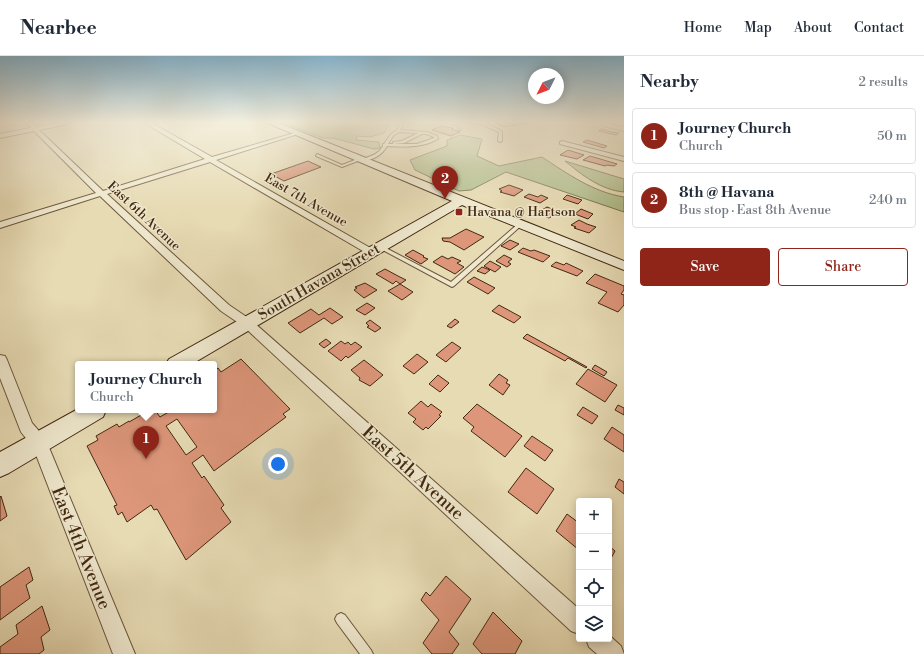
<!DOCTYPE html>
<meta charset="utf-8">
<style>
:root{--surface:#fff;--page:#f2f2f3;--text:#1f2937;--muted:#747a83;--line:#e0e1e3;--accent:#8f2418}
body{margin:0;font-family:"Libre Bodoni",serif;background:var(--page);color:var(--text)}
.controls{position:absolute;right:12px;bottom:12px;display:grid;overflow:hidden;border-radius:4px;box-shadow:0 2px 10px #0003}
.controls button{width:36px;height:36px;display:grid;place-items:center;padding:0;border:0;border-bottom:1px solid var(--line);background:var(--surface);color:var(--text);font:20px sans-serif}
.compass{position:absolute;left:528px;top:12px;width:36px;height:36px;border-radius:50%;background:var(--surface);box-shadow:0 2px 10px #0003;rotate:228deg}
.you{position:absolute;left:278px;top:408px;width:14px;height:14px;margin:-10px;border:3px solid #fff;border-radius:50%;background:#1a73e8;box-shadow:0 0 0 6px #1a73e833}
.badge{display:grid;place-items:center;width:26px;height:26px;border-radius:50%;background:var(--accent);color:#fff;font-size:13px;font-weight:700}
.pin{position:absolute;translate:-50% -33px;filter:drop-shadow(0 1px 2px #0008)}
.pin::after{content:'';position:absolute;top:21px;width:14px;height:12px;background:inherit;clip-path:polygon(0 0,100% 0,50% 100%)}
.popup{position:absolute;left:75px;top:305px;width:142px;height:52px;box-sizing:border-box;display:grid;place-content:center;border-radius:4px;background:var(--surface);filter:drop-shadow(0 1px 3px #0005);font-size:13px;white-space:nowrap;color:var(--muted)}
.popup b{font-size:15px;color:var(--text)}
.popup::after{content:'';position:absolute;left:50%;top:100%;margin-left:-8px;border:8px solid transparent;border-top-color:var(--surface)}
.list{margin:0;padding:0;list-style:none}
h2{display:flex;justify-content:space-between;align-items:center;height:52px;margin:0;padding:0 16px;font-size:17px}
h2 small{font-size:13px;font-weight:400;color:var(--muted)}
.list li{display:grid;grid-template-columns:26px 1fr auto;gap:12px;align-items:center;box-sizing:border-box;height:56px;margin:0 8px 8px;padding:0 8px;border:1px solid var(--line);border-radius:4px}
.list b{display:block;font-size:15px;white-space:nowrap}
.list p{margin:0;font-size:13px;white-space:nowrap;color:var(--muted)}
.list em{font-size:13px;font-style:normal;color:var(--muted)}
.actions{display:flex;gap:8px;padding:12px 16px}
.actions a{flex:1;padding:9px 0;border:1px solid var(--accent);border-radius:4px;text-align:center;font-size:14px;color:var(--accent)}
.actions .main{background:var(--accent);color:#fff}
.icon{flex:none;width:22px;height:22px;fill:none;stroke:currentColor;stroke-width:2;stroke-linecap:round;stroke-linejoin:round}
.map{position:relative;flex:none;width:624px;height:598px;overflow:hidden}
header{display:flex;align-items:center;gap:24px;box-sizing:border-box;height:56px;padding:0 20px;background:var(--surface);border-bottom:1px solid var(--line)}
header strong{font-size:19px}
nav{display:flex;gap:22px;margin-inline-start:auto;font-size:14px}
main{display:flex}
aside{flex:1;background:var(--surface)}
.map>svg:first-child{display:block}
.green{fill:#b3c18f;stroke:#7a7550}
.building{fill:#dd967a;stroke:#422911;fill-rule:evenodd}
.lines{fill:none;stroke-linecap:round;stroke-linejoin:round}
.lane-casing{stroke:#6b563a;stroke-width:2}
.street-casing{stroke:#6b563a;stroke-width:2}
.secondary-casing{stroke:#422911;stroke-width:2}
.lane{fill:#efe8ce;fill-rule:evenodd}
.street{fill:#efe8ce;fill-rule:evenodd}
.secondary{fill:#efe8ce;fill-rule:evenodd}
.poi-dot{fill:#8f2418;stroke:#efe8ce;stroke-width:1.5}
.labels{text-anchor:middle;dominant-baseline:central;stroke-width:3;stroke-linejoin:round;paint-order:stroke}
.far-street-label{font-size:13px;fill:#422911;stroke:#efe8ce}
.far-poi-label{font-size:13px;fill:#422911;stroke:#efe8ce;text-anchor:start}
.street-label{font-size:15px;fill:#422911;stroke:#efe8ce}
.near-street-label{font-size:18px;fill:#422911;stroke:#efe8ce}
</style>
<header>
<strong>Nearbee</strong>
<nav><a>Home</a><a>Map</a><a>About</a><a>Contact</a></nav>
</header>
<main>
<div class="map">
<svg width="624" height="598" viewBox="0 0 624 598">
<rect width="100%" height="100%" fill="#e7dbb4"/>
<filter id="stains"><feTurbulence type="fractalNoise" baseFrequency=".005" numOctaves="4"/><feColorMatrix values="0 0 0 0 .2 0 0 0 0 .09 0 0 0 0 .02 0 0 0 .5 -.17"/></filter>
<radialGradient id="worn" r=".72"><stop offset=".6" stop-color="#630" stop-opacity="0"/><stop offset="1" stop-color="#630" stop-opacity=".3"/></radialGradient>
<path class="green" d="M281,66H391L384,77L370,81L357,80L356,84L379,86L380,92L374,93L333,82H323Z
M460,79L482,83L477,100L499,110L542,101C568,118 593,136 624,141V156L506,116L471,134L459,135L415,114L410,104L447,90V84Z
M565,105L624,123V136C601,134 582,119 565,105Z"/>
<path class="building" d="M493,66H526L528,67L504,71Z
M441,70L453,72L451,73L460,76L451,80L432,74Z
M602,73L612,76L619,77L616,79L599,75Z
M587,84L607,90L604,92L583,86Z
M568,94L584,99L577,103L560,99Z
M590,100L597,102L617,108L614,110L607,109L605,110L583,104Z
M308,105L321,111L284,125L271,118Z
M509,129L523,134L514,140L500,136L502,135L499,133Z
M529,138L538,141L541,139L548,142L540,147L524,141Z
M567,139L582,144L578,148L563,143Z
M547,151L559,156L549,162L537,157Z
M581,153L593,158L588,163L575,158Z
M579,164L587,168L596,171L589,177L574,172L576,171L571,169Z
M466,173L484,181L464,194L450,186L443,185L442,182H450Z
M510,184L519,188L510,194L501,190Z
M523,192L531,195L534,194L550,200L543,206L518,196Z
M413,194L424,200L423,201L428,203L421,208L405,199Z
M504,199L512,203L508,206L511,208L507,211L496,205Z
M442,200L448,203L452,201L461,205L457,207L464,211L455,218L433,206Z
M490,205L501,211L495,216L484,210Z
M556,206L564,209L566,207L583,215L577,220L551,210Z
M482,211L490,214L485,218L477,215Z
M385,213L398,220L406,224L400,228L396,225L393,228L376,218Z
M595,218L624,230V234L621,238L624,239V249L618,256L598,247L607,236L586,227Z
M474,221L495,232L488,238L467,226Z
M365,227L377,234L364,242L354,234L357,232L355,231Z
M400,228L413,236L402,244L388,235Z
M367,247L375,252L365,259L356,254Z
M499,249L521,261L514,267L492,255Z
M330,252L343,261L332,268L324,262L300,277L288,267L311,253L319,259Z
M455,263L459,266L451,272L447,270Z
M370,264L381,272L375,276L367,271L369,270L366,267Z
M527,278L587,311L586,312L568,302L565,305L523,282Z
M326,283L331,287L324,292L319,288Z
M341,285L345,288L348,286L351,289L355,286L362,291L348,302L346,300L341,305L328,295Z
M452,286L461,292L446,306L436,299Z
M417,298L428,306L414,318L403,310Z
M241,303L290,353L283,358L286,361L214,415L203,399L192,407L202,422L204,420L224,449L221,452L231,466L186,504L157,453L154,454L151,449L127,466L122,456L118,459L114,450L117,449L87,390L98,384L96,380L117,368L119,371L129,365V366L150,354H155L160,361L172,354H214V315L218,312L221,316ZM177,363L197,391L186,399L166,370Z
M364,304L383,319L370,330L359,324L360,322L351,314Z
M595,309L607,316L604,320L592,313Z
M588,313L617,329L605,346L576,328Z
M499,318L508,324L506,327L510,329L503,339L489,329Z
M438,319L449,327L440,336L429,328Z
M421,345L428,351L431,348L442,356L439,359L441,360L428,373L426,371L423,374L413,366L416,363L408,357Z
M477,348L522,380L505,401L471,375L474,371L463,362Z
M618,349L624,352V359L615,354Z
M583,351L598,360L592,368L577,359Z
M612,371L624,379V396L604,383Z
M532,380L553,394L545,405L524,390Z
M526,412L554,433L537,458L508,436Z
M619,423L624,426V438L615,431Z
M1,440L7,460L0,465V441Z
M567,458L579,467V494L556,475Z
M609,490L615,495L609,506Z
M29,511L33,524L26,529L30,542L0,564V531Z
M446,520L471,543L449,576L459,588L452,598H432L423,587L439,564L421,544L426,536L430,540Z
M42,550L50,574L41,581L44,594L39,598H0V591L18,578L16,569Z
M493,556L522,585L515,598H482L473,588Z"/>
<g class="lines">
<g class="lane-casing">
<path id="lane" d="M401,66H404L400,74L427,76L437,80L438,83C423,92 404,91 387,90C382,99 373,104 363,105V103C371,100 379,98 383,90V88H384L391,78L397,74ZM399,76L418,77L402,85L393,86V88L404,87L422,78H426L434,81V82L417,88H388L393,80Z
M454,66H456L461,74H459Z
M467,66L485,67L502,75V85L500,86L498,85L499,76L483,69Z
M317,98L342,109L360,102L363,103L342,111L316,100Z
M519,167L523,168L454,230L452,231L377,191L380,189L382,190L451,226Z
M341,557L345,559L371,594L373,598H360L337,567L335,563L337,559Z"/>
</g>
<g class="street-casing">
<path id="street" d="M25,66H31L36,71L62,66H72L69,68L39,74L103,135L205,103L143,66H150L212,101L298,76V78L216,104L374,194L376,196L374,198H368L210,106L107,138L229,249L251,264L579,553V578L571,575L243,270L221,255L100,140L0,172V166L96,137L34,75L0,82V78L31,72Z
M605,67L624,71V75L603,70L602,69Z
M562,85L624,101V105L560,88V86Z
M0,299L5,300L7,304L32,367L45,382L135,598H113L33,391L21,376L0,322Z
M609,579L621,590L624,598H597L589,591L586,583H609Z"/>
</g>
<g class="secondary-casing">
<path id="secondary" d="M265,66H276L624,205V214L462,149L192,308H166L169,303L452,145Z
M78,353V354H106L103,361L9,417L0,421V396Z"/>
</g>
<use href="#lane" class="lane"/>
<use href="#street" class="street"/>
<use href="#secondary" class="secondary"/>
</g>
<linearGradient id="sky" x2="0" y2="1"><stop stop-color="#87b7d1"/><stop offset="0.44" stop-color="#f4efdd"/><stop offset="1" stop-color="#f4efdd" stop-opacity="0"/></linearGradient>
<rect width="624" height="150" fill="url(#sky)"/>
<rect class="poi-dot" x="455" y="152" width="8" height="8" rx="2"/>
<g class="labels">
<g class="far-street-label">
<text transform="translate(306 144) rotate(30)">East 7th Avenue</text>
<text transform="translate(144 160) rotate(43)">East 6th Avenue</text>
</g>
<g class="far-poi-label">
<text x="467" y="156">Havana @ Hartson</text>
</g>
<g class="street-label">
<text transform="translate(319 226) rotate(-30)">South Havana Street</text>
</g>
<g class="near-street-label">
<text transform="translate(413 417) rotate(42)">East 5th Avenue</text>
<text transform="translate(81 492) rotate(68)">East 4th Avenue</text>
</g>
</g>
<rect width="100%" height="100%" filter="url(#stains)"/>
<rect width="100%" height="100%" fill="url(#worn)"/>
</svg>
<div class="controls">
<button>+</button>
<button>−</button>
<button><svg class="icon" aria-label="locate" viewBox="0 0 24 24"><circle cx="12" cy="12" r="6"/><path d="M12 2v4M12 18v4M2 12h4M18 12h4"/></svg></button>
<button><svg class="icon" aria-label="layers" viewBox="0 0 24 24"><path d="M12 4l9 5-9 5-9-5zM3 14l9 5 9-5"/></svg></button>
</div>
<svg class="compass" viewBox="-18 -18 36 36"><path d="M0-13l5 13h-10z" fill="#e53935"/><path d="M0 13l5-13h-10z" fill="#747a83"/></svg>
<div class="you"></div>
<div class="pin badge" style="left:146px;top:403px">1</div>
<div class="popup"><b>Journey Church</b>Church</div>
<div class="pin badge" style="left:445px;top:143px">2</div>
</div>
<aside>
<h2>Nearby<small>2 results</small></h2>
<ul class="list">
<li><span class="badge">1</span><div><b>Journey Church</b><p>Church</p></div><em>50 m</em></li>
<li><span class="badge">2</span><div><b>8th @ Havana</b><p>Bus stop · East 8th Avenue</p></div><em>240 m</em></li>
</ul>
<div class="actions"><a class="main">Save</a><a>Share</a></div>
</aside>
</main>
